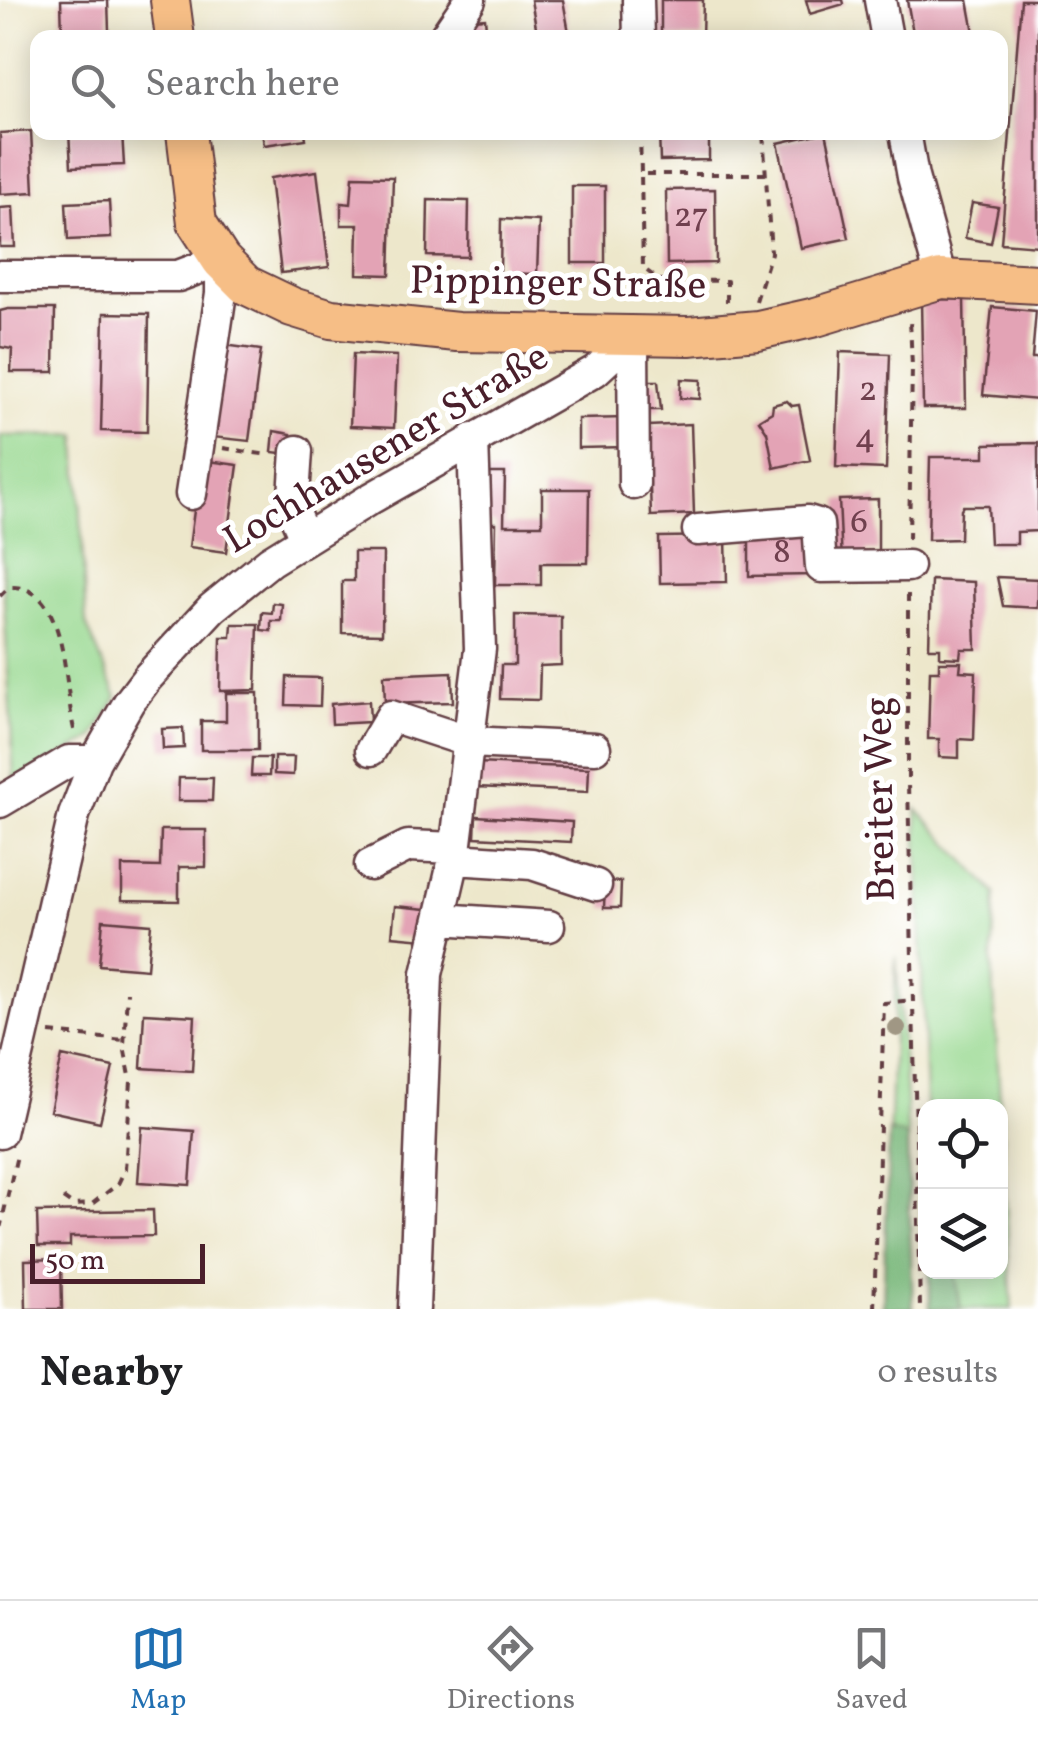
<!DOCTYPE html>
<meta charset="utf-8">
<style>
:root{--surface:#fff;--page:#f6f6f6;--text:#202124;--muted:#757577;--line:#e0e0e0;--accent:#1f6fb2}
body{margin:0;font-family:Vollkorn,serif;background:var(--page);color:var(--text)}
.controls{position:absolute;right:30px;bottom:30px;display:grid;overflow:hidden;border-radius:20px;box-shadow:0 5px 25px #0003}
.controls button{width:90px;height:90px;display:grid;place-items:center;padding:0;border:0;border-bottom:2px solid var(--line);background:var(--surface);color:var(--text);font:50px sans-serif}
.scale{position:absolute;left:30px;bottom:25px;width:175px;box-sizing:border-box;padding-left:10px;border:5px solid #4a1f2b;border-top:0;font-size:28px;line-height:35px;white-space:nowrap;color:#4a1f2b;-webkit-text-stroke:8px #fff;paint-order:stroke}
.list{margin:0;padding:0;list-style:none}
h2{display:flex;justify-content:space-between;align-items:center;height:130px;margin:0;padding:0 40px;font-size:42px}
h2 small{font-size:32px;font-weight:400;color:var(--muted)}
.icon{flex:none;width:55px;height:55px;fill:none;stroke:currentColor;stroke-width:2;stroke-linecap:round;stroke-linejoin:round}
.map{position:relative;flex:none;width:1038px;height:1309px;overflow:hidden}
.search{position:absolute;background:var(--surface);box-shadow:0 5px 25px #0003;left:30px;right:30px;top:30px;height:110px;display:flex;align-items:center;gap:25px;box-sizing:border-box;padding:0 35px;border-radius:20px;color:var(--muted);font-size:38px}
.sheet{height:290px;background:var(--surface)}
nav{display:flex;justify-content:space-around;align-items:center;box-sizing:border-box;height:140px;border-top:2px solid var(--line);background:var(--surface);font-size:28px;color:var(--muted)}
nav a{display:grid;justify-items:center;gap:5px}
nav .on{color:var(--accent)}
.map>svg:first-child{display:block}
.green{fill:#97d88f;stroke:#707c5d;stroke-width:2.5}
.forest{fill:#79b87a;stroke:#626c52;stroke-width:2.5}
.building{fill:#e3a3b5}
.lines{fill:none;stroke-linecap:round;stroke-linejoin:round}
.minor-casing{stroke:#623d43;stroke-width:35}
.major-casing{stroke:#623d43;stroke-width:42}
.path{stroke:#623d43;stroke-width:4;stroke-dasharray:8 8;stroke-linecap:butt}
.minor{stroke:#fff;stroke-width:30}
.major{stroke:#f6be86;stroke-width:38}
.tree{fill:#a09784}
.labels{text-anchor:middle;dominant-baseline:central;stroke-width:10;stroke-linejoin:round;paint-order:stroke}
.number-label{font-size:35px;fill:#70404e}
.street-label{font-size:40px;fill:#4a1f2b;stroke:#fff}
</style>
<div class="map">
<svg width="1038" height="1309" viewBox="0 0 1038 1309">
<rect width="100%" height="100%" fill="#fff"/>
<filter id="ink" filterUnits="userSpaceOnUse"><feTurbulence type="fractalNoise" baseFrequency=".01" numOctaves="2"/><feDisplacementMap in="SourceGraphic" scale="20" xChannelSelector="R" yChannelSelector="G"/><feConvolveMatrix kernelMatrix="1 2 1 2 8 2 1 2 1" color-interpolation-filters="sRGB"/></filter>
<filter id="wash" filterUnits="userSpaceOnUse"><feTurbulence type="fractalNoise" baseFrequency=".0048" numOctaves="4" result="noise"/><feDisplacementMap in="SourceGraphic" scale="40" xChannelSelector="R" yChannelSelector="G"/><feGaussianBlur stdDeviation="2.25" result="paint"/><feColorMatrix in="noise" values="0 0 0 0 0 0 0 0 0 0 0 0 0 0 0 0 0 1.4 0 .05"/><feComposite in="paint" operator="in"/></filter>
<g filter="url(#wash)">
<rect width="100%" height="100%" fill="#ede7cb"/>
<path class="green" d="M77,435L86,624L117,697L93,738L14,782L0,524V436Z
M917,809L996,894L992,960L1012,1309H930V1272H1000V1106H926Z
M896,956L906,1096L913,1309H883Z"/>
<path class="forest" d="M889,1131L907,1136L913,1309H883Z
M930,1272H955L961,1309H930Z"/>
<g id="blocks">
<path class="building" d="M61,0H108L109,31L62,33Z
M531,0H563L570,38H538Z
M661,0H703L702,38H661Z
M806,0H843L844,4L810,14Z
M907,0H968L975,38H914Z
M1021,0H1038V246L1001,243Z
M485,18L487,38H463L462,20Z
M31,131L34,192L0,194V133Z
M69,132H122L124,165L71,167Z
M262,132H305L306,139L264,145Z
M659,132H709V160L660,161Z
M826,132L849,238L801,248L778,143Z
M317,171L329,267L281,273L270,178Z
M353,176L393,177L390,275L357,274L358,225H341V203L351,204Z
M572,186H605V263H572Z
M715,189L716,263L667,264L666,190Z
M428,200L469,201L468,257L427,256Z
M109,201L111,238L68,240L66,203Z
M972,203L998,207L991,243L965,238Z
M13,207L15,247H0V208Z
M501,219L539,221L537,274L500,273Z
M964,299L966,408H923L921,300Z
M992,307L1036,311L1032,358H1038V400L983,395Z
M8,309H55L54,372H11L12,349L0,347V311Z
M104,313L149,314L147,432L101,431Z
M224,345L261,350L249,441L212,437Z
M840,352L890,354L886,469L836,467Z
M353,354L397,356L394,428L350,426Z
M681,379L701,380L700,399L680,398Z
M638,381H658L661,410H641Z
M787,401L792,406L799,405L810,460L774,468L767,432L759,420L772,412L773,405Z
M627,418V447L578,448V419Z
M691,424L694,514L651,516L648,426Z
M274,431L291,434L289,454L272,452Z
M1038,443V531L1017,532V544H990L988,506H963L961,509L960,539L928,540L930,457H985V444Z
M201,460L238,465L226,552L189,547Z
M486,473H505L504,525H542V489H589L588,563H541V585H495L496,523H486Z
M878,499V551H866V562H842L839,500Z
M815,529L816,575L749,576V531Z
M726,536L727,582L660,583L659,537Z
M354,552H383L382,634L342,633V581H354Z
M997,577L1038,579V608L1003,606Z
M931,580L974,582L976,649H961L960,658L940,657V648H929Z
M273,603L282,604L281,621H271V631L261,630L262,612L272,613Z
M515,615L561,616V665L540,666L539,700L500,699L501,665H515Z
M232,624H258L256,690L220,691L221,637H231Z
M939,662H961L960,671L976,672L974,740L959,739V758L939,757V739H928L930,671H939Z
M452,672L453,702L385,704L384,675Z
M287,677L321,678L320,706L286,705Z
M226,693H258V750H201V721H226Z
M369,701L370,722L332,724L331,704Z
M183,728L184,748L163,749L162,729Z
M274,757H294L293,775L274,774Z
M252,758H270L269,776H251Z
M477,763L589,768L588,792L476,787Z
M179,778H213L212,801H178Z
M476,816L572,822L571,842L475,837Z
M161,830H206V867H179V901L122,900V866L160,867Z
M605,881L621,882L620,908H604Z
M395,906L426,909L424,939L392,936Z
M103,920L151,924L147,969L99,965Z
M144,1013L195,1016L192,1071L141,1068Z
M62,1056L113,1067L100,1122L50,1111Z
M142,1127L194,1131L190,1185L138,1182Z
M153,1210L154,1236L70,1237V1246H38L37,1212Z
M61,1259L62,1309H26L25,1260Z"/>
</g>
</g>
<g filter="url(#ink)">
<use href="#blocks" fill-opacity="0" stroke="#623d43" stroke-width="2.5"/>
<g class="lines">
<g class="minor-casing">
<path id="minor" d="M638,0L639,38
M880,0L887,38
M444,38L470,0
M905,132L913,177L941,279
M0,276H178L221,260V293L191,494
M633,336L634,484
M297,451L293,511L305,538
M698,530L808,521L818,524L821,567L908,566
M371,750L391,716L470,742L595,748
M0,802L69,761H95
M454,859L532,864L596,885
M370,865L408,846L455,848
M440,919L549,926
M0,1133L74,815L95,761L129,702L148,677L212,608L270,561L370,499L595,371L633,336
M414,1309L427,974L454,859L480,649L473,439"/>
</g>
<g class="major-casing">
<path id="major" d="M170,0L175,38
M186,132L197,223L221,260L246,285L292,307L331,319L457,332L689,336L758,330L816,317L941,279L1038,284"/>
</g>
<path class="path" d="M640,132L641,174
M756,301L771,253L763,132
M727,302V281L659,280L643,268L641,174H767
M223,448L268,455
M909,539L912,367L910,319
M908,594V783L920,1309
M0,596L9,587C71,584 63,692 75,733
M50,1033L125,1040
M63,1198L73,1205L92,1204L118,1184L125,1169L131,1081L124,1046L127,992
M0,1229L18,1151
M874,1309L884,1003L913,1000"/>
<use href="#minor" class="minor"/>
<use href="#major" class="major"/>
</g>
<circle class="tree" cx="897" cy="1028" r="9"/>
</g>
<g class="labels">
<g class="number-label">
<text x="691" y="217">27</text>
<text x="868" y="391">2</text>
<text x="865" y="438">4</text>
<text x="859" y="523">6</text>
<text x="782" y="553">8</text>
</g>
<g class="street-label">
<text transform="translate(558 285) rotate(1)">Pippinger Straße</text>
<text transform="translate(387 450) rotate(-31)">Lochhausener Straße</text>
<text transform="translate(882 799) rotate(-91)">Breiter Weg</text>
</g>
</g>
</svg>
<div class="controls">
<button><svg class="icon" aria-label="locate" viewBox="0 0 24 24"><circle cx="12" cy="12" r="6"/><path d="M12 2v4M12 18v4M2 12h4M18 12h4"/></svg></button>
<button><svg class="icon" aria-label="layers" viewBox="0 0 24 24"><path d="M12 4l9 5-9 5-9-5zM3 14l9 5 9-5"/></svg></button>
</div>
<div class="scale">50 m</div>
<div class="search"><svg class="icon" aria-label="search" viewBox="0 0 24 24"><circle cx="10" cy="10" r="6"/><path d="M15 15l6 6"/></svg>Search here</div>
</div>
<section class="sheet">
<h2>Nearby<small>0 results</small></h2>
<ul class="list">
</ul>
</section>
<nav>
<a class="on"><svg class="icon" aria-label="map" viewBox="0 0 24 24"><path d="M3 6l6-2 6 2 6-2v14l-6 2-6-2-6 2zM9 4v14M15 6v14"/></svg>Map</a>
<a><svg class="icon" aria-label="directions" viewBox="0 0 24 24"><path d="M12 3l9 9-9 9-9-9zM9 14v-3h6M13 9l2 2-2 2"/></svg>Directions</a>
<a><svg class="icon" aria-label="saved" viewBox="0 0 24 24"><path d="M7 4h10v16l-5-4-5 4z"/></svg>Saved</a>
</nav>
